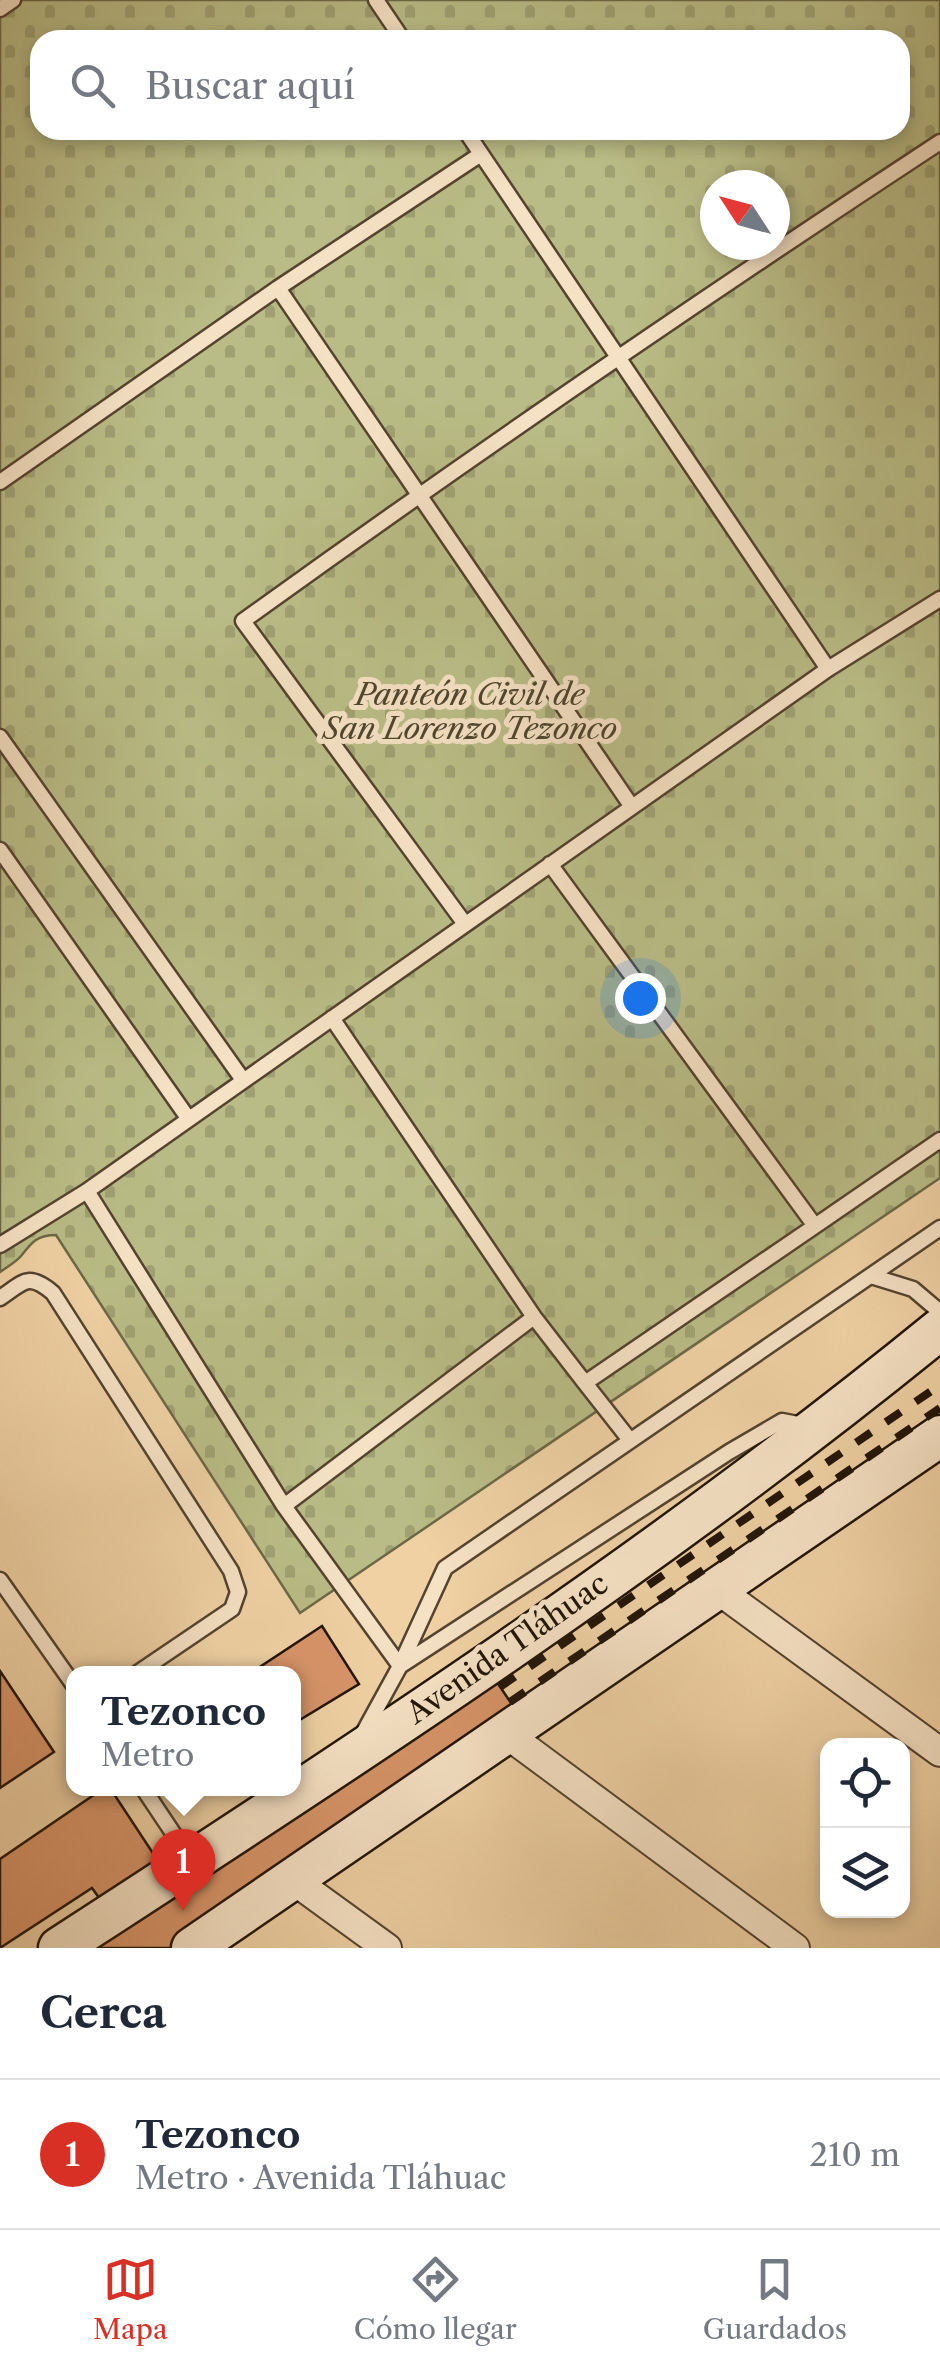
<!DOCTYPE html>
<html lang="es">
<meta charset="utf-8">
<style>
:root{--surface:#fff;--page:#f6f6f7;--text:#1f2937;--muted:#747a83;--line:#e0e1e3;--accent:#d93025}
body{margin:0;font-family:"Libre Caslon Text",serif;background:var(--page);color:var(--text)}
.controls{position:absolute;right:30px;bottom:30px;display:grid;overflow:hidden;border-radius:20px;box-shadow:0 5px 15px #0003}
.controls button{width:90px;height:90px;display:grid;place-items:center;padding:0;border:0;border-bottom:2px solid var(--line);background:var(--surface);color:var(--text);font:50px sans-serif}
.compass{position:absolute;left:700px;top:170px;width:90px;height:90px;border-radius:50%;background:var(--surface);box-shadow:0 5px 15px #0003;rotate:306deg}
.you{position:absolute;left:640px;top:998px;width:35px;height:35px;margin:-25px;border:8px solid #fff;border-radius:50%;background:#1a73e8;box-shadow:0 0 0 15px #1a73e833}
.badge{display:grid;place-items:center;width:65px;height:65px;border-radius:50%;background:var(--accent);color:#fff;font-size:32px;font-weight:700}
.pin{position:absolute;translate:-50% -82px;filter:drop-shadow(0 2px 5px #0008)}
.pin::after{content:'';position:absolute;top:52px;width:35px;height:30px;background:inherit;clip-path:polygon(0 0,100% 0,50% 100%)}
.popup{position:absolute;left:66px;top:1666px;width:235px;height:130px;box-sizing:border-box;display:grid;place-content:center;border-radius:20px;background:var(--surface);filter:drop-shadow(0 2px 8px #0005);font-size:32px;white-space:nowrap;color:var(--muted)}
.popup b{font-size:38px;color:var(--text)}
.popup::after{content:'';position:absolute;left:50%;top:100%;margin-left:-20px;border:20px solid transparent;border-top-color:var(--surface)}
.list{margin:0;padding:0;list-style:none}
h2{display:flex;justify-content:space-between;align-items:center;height:130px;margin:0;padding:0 40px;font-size:42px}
h2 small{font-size:32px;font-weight:400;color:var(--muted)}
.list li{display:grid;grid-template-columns:65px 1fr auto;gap:30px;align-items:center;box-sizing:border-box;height:150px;padding:0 40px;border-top:2px solid var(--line)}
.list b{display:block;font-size:38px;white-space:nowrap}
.list p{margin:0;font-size:32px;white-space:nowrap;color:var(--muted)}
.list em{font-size:32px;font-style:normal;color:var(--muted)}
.icon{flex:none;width:55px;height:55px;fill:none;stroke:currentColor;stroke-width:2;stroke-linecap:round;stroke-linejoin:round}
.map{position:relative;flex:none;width:940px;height:1948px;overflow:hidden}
.search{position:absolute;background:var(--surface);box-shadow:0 5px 15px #0003;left:30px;right:30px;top:30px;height:110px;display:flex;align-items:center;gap:25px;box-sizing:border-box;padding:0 35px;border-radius:30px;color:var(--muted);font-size:38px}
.sheet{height:280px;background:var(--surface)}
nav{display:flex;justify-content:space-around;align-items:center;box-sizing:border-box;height:140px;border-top:2px solid var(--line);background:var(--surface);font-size:28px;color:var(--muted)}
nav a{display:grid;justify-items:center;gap:5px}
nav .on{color:var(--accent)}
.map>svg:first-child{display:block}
.cemetery{fill:url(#cemetery-stones);stroke:#6d6847;stroke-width:2.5;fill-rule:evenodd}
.building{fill:#d79468;stroke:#211408;stroke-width:2.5}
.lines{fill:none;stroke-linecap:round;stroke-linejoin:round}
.lane-casing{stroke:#54432f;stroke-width:19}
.street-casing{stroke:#54432f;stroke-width:32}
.secondary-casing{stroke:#211408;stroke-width:45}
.lane{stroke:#f5e1c4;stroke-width:14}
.street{stroke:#f5e1c4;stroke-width:28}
.secondary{stroke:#f5e1c4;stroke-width:40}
.rail{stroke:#211408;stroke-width:8;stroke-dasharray:18 18;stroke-linecap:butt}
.labels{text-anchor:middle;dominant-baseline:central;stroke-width:10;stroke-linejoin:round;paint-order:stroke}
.park-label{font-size:30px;font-style:italic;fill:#4f462e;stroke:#f5e1c4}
.street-label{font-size:30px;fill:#211408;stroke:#f5e1c4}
</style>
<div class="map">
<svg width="940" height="1948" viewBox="0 0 940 1948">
<defs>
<pattern id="cemetery-stones" width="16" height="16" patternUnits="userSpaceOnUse" patternTransform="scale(2.5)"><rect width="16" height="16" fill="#b9bc86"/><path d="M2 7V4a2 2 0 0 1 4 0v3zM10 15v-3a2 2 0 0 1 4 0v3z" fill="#9fa172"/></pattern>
</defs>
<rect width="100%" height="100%" fill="#efd1a4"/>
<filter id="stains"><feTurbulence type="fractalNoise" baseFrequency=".002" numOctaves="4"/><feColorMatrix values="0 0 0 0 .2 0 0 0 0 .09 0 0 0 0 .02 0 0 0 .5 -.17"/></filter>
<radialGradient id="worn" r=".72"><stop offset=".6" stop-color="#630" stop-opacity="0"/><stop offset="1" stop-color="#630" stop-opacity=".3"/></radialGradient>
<path class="cemetery" d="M0,0H940V1178L300,1613L56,1235C37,1235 32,1242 21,1256C16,1262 7,1267 0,1272ZM40,40H900V130H40ZM715,185H775V245H715Z"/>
<path class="building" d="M322,1626L359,1684L293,1724V1674H249Z
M480,1657L530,1731L208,1948H49L107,1909L92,1888L0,1948V1859L104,1788H110L164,1870Z
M0,1671L54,1752L0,1788Z"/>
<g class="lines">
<g class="lane-casing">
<path id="lane" d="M376,0L403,40
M0,9L13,0
M465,130L828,669
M278,288L632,807
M0,482L278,288L481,154
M0,737L243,1080
M0,850L188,1118
M550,864L815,1226L940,1140
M465,924L243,621C472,456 704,297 940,142
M332,1018L534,1317L585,1383
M87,1191L284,1506L400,1666L729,1452L782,1421L803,1425
M0,1245L87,1191L828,669L940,599
M871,1276L913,1289L940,1312
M0,1298C24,1282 28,1272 53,1293L231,1571L238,1592L232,1609L136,1674
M629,1439L585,1383L815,1226
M284,1506L534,1317
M0,1580L73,1684
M361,1737L400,1666L445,1568L940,1228
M143,1788L189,1857"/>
</g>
<g class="street-casing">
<path id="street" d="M717,1589L940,1752
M504,1732L795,1948
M292,1879L387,1948"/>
</g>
<g class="secondary-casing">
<path id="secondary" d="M59,1948C360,1753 662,1556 940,1329
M192,1948L940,1436"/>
</g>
<use href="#lane" class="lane"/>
<use href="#street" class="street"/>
<use href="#secondary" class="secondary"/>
<path class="rail" d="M500,1687L940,1385
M510,1702L940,1408"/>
</g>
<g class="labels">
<g class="park-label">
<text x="470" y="694">Panteón Civil de<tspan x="470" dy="34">San Lorenzo Tezonco</tspan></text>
</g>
<g class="street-label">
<text transform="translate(507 1648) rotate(-35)">Avenida Tláhuac</text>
</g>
</g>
<rect width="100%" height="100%" filter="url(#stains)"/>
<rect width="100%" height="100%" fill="url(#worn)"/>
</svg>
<div class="controls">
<button><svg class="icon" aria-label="locate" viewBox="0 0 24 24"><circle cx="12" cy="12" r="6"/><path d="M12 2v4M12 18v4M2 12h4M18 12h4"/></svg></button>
<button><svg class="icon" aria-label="layers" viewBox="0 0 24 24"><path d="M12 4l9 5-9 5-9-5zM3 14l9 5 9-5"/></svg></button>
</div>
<svg class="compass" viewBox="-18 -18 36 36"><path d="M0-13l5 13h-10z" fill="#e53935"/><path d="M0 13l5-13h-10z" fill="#747a83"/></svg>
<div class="you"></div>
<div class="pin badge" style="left:183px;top:1911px">1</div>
<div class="popup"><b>Tezonco</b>Metro</div>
<div class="search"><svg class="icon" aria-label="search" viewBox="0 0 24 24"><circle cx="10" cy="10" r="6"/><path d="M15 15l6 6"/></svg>Buscar aquí</div>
</div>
<section class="sheet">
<h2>Cerca<small></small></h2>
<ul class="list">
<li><span class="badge">1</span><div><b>Tezonco</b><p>Metro · Avenida Tláhuac</p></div><em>210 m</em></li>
</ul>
</section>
<nav>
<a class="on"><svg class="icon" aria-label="map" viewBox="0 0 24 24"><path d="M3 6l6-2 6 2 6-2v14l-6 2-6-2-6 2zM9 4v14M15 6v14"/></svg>Mapa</a>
<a><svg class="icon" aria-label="directions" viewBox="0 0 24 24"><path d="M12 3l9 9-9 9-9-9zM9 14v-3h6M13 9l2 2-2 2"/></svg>Cómo llegar</a>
<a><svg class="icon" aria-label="saved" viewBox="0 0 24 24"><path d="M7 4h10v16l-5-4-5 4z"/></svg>Guardados</a>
</nav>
